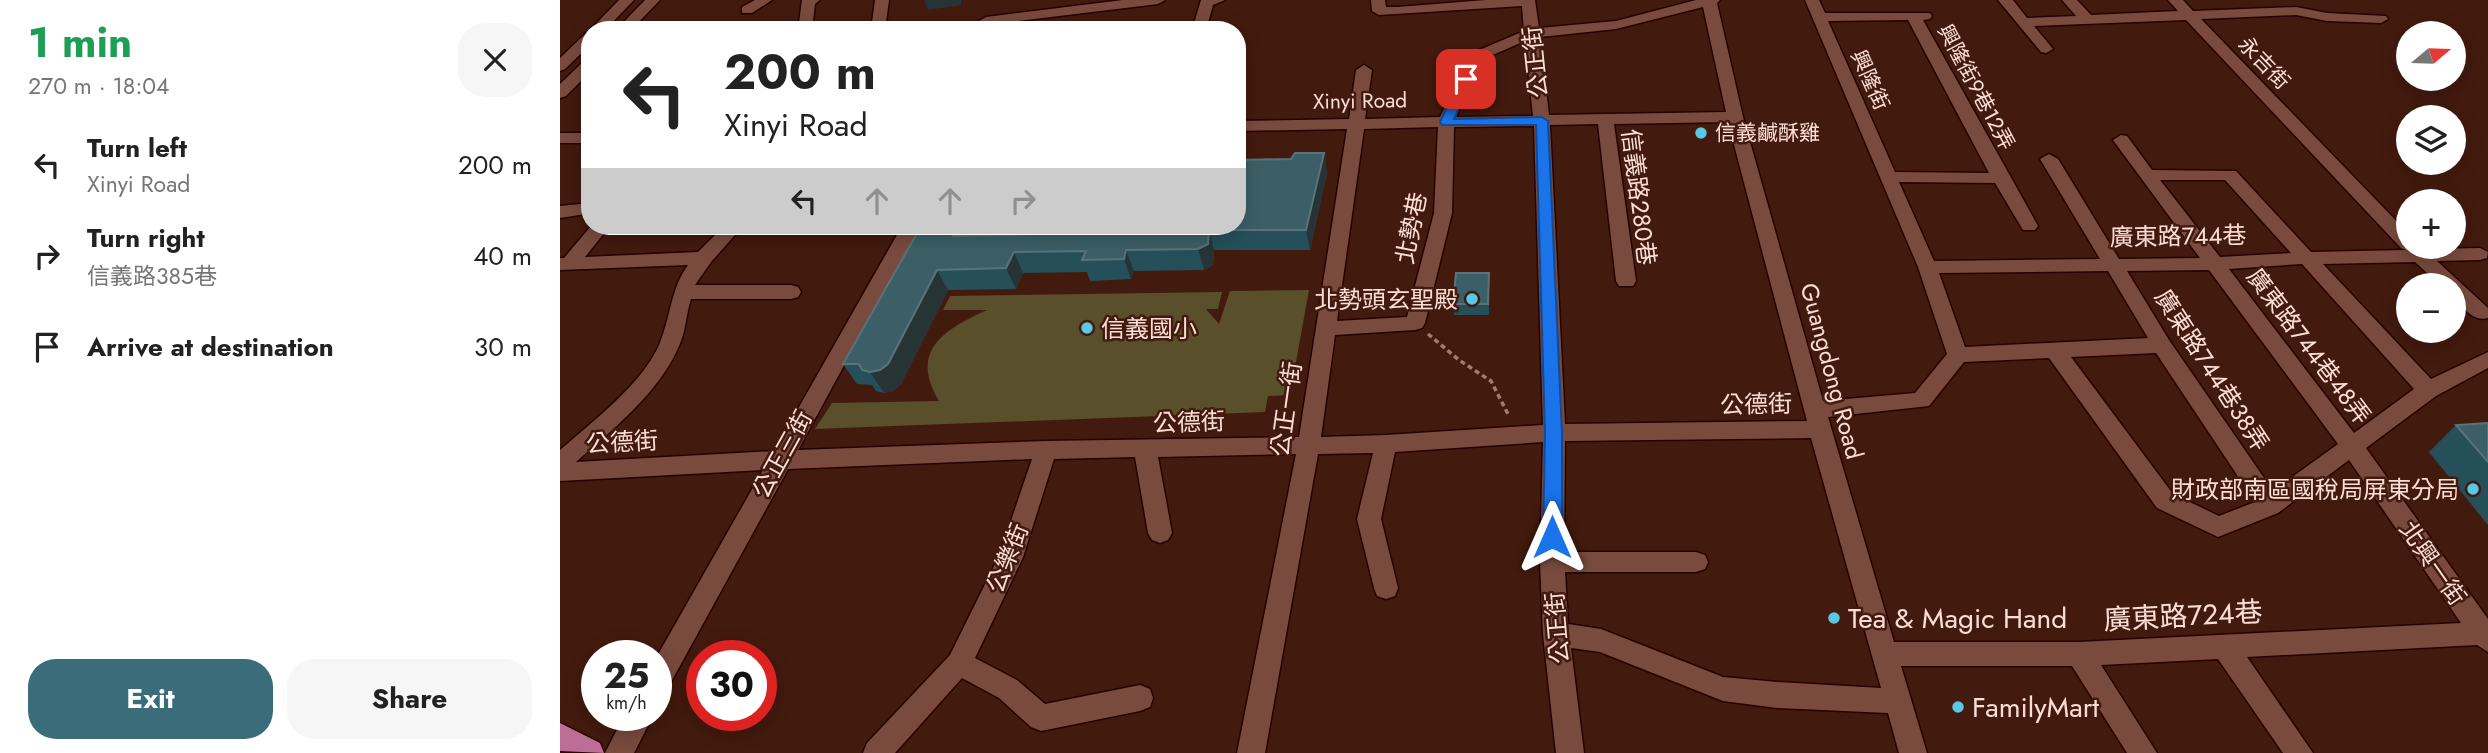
<!DOCTYPE html>
<html lang="en">
<head>
<meta charset="utf-8">
<style>
	body { margin:0; font-family:Jost,"Noto Sans TC",sans-serif; background:#f6f6f6; color:#222; height:100vh; display:flex; flex-direction:column; font-size:26px; white-space:nowrap }
	* { box-sizing:border-box; margin:0 }
	p { font-size:23px; color:#767676 }
	.icon { flex:none; width:38px; height:38px; fill:none; stroke:currentColor; stroke-width:2; stroke-linecap:round; stroke-linejoin:round }
	.map { position:relative; flex:1; overflow:hidden }
	.sheet { display:flex; flex-direction:column; background:#fff; width:560px }
	.sheet>* { flex:none }
	.hud { position:absolute; left:21px; top:21px; width:665px; height:214px; border-radius:28px; box-shadow:0 4px 18px #0003; background:#fff; color:#222; overflow:hidden }
	.needle { width:46px; rotate:71deg }
	.tools { position:absolute; left:1836px; top:21px; display:grid; gap:14px }
	.tools a { display:grid; place-items:center; width:70px; height:70px; border-radius:50%; background:#fff; box-shadow:0 4px 18px #0003; font-size:35px }
	.speed { position:absolute; left:21px; top:640px; display:flex; gap:14px; font-size:35px; font-weight:700; text-align:center }
	.speed>* { display:grid; place-content:center; width:91px; height:91px; border-radius:50%; background:#fff; box-shadow:0 4px 18px #0003; line-height:1 }
	.speed small { font-size:18px; font-weight:400 }
	.speed .limit { border:10px solid #d22; background:#fff; color:#111 }
	.pin { position:absolute; display:grid; place-items:center; width:60px; height:60px; color:#fff; margin:-30px; border-radius:14px; box-shadow:0 4px 10px #0006 }
	.me { position:absolute; width:77px; margin:-38px; rotate:0deg; stroke-linejoin:round; filter:drop-shadow(0 0 5px #0008) }
	.turn { display:flex; align-items:center; gap:24px; height:147px; padding:0 28px; font-size:32px }
	.turn .icon { width:91px; height:91px; stroke-width:2.5 }
	.turn b { display:block; font-size:49px; line-height:60px }
	.lanes { display:flex; align-items:center; height:66px; padding:0 28px; background:#0003; justify-content:center; gap:35px; direction:ltr }
	.lanes .off { opacity:.35 }
	.round { display:grid; place-items:center; flex:none; width:74px; height:74px; border-radius:28px; background:#f6f6f6 }
	.overview { display:flex; align-items:center; justify-content:space-between; height:119px; padding:0 28px }
	h1 { font-size:42px; font-weight:700; line-height:52px; color:#1e9e55 }
	.button { display:flex; gap:14px; margin-top:auto; padding:14px 28px }
	.button a { flex:1; height:80px; border-radius:28px; background:#3a6d79; color:#fff; font-size:28px; font-weight:700; line-height:80px; text-align:center }
	.button a+a { background:#f6f6f6; color:#222 }
	ul { padding:0; list-style:none }
	li { display:flex; align-items:center; gap:21px; height:91px; padding:0 28px }
	li div { flex:1 }
	li b { display:block; font-size:26px }
	li em { font-style:normal }
	main { display:flex; flex:1; min-height:0 }
	.map>svg:first-child { display:block }
</style>
</head>
<body>
<main>
<section class="sheet">
<div class="overview"><div><h1>1 min</h1><p>270 m · 18:04</p></div><a class="round"><svg class="icon" aria-label="close" viewBox="0 0 24 24"><path d="M6 6l12 12M18 6L6 18"/></svg></a></div>
<ul>
<li><svg class="icon" aria-label="left" viewBox="0 0 24 24"><path d="M17 20v-9H6M10 6l-5 5 5 5"/></svg><div><b>Turn left</b><p>Xinyi Road</p></div><em>200 m</em></li>
<li><svg class="icon" aria-label="right" viewBox="0 0 24 24"><path d="M7 20v-9h11M14 6l5 5-5 5"/></svg><div><b>Turn right</b><p>信義路385巷</p></div><em>40 m</em></li>
<li><svg class="icon" aria-label="arrive" viewBox="0 0 24 24"><path d="M6 21V4h12l-3 4 3 4H6"/></svg><div><b>Arrive at destination</b></div><em>30 m</em></li>
</ul>
<div class="button"><a>Exit</a><a>Share</a></div>
</section>
<div class="map">
<svg width="1928" height="753" viewBox="0 0 1928 753">
	<rect width="100%" height="100%" fill="#431a0e"/>
	<!-- green -->
	<path fill="#59502b" d="M749,290L730,395L708,396L705,412L255,429L272,403L379,401C349,351 383,330 427,310H383L390,296L662,292L658,309H646L659,324L670,291Z"/>
	<g fill="none" stroke-linecap="round" stroke-linejoin="round">
		<!-- minor casing -->
		<g stroke="#270200" stroke-width="3">
			<g id="minor">
				<path d="M59,0H74L45,30H30Z"/>
				<path d="M85,0H100L71,30H56Z"/>
				<path d="M195,0H212L192,13H182V7Z"/>
				<path d="M260,0L255,4L252,30H238L242,0Z"/>
				<path d="M315,0H329L325,30H311Z"/>
				<path d="M563,0H605L598,4L426,25L419,21L426,17Z"/>
				<path d="M641,0H665L653,5L646,30H632Z"/>
				<path d="M811,0H825L826,7H838L926,0H975L979,28L1056,21L1136,0H1160L1157,3L1183,117L1263,401L1355,393L1387,354L1358,267L1245,0H1259L1265,13H1370L1372,16L1370,19L1363,20L1478,226L1475,230H1463L1435,183L1339,182L1374,261L1540,259L1480,159L1489,154L1498,159L1559,259L1640,258L1553,140L1561,135L1567,136L1592,170L1676,171L1751,252L1846,250L1841,248L1626,20L1474,26L1493,49L1486,53L1481,52L1438,0H1453L1467,18L1516,16L1502,0H1517L1531,15L1618,11L1608,0H1623L1633,11L1736,7L1767,13L1826,16L1828,19L1821,23L1767,21L1736,15L1641,19L1848,233V247L1864,249L1920,248L1928,252L1927,258L1920,260L1877,261L1928,308V318C1913,322 1904,308 1894,298V285H1880L1855,262L1763,264L1871,379L1928,352V368L1876,396L1806,448L1928,619V652L1917,645L1687,657L1753,753H1723L1658,659L1541,665L1597,753H1567L1512,666H1341L1367,753H1339L1328,713L1217,708L1163,701L1040,652L1011,648L1024,753H996L983,634L980,562L983,442L835,452L821,519L838,588L835,596L826,599L817,596L814,588L797,519L813,453L758,454L705,753H677L736,454L598,457L612,533L608,540L600,543L592,540L588,533L575,457L494,459L463,557L415,658L457,680L485,704L580,685L590,689L593,698L590,707L580,711L481,731L471,727L439,698L402,678L335,753H303L307,743L390,655L439,556L472,459L228,469L105,693L96,696V658L203,470L0,481V450C32,422 82,384 99,345C111,317 110,290 128,265L0,270V258H4L31,226H50L25,257L138,252L164,226H183L151,262L135,285H231L238,287L241,292L238,297L231,299H131C126,314 126,331 119,346C99,393 53,429 16,462L214,451L342,226H360L238,450L486,441L739,437L787,129L677,131V121L789,119L796,70L804,65L812,70L805,119L880,117L910,54L964,31L962,6L819,15L812,11ZM1143,7L1166,112L989,115L980,37L1056,29ZM1348,20L1429,173L1335,172L1268,21ZM965,41L973,116L896,117L921,60ZM1168,122L1247,421L1005,424L990,125L1038,124L1056,281L1059,286H1073L1076,281L1054,124ZM974,126L983,425L826,435L761,437L775,335L855,330L862,328L865,323L892,213L894,127ZM878,127L874,213L847,317L777,321L804,129ZM1600,180H1665L1731,253L1660,257ZM1742,264L1854,389L1794,433L1669,269ZM1649,270L1778,444L1713,491L1609,340L1567,271ZM1548,271L1588,338L1405,347L1379,273ZM1596,353L1695,502L1659,516L1613,494L1511,357ZM1489,358L1597,508L1658,537L1718,513L1789,460L1901,623L1519,642H1334L1268,417L1369,406L1404,362ZM1251,438L1321,688L1217,682L1163,677L1041,629L1008,624L1005,572H1136L1145,569L1148,562L1145,555L1136,552H1004L1005,441Z"/>
				<path d="M30,33V45L5,69L0,71V58L25,34Z"/>
				<path d="M30,58V72L6,96L0,98V84L25,60Z"/>
				<rect x="0" y="133" width="30" height="10"/>
				<path d="M20,204L26,206L29,210L26,214L0,218V206Z"/>
				<path d="M64,716H93L74,753H45Z"/>
			</g>
		</g>
		<!-- major casing -->
		<g stroke="#270200" stroke-width="3">
			<path id="major" d="M0,723L40,743L44,753L0,751Z"/>
		</g>
		<!-- path -->
		<path stroke="#9f7c72" stroke-width="3.5" stroke-dasharray="5 3.5" stroke-linecap="butt" d="M868,334L899,360L931,381L949,416"/>
		<!-- minor -->
		<use href="#minor" fill="#794b3e" fill-rule="evenodd"/>
		<!-- major -->
		<use href="#major" fill="#bc6e96" fill-rule="evenodd"/>
	</g>
	<!-- wall -->
	<g fill="#25505a">
		<path d="M764,153L767,173L750,250H654L653,265L644,270L574,271L571,279L530,281L527,272L463,273L456,289L388,290L341,384L333,391L324,393L316,391L312,385L297,384L283,364L420,226L414,236L677,226L731,159Z"/>
		<path d="M929,273V315H894L893,304Z"/>
		<path d="M1928,423V525L1869,452L1896,425Z"/>
	</g>
	<!-- shaded-wall -->
	<g fill="#273436">
		<path d="M364,0H401V5L368,10Z"/>
		<path d="M764,153L767,173L750,250L746,230Z"/>
		<path d="M399,226H420L403,257L393,236Z"/>
		<path d="M649,230L654,250L653,265L644,270L638,249Z"/>
		<path d="M566,250L574,271L571,279L564,259Z"/>
		<path d="M454,252L463,273L456,289L446,268Z"/>
		<path d="M377,270L388,290L341,384L333,391L324,393L310,372Z"/>
	</g>
	<!-- building -->
	<g fill="#3c5f67" stroke="#5a7379" stroke-width="2">
		<path d="M735,153H764L746,230H649L648,244L638,249L566,250L564,259L522,260L526,251L454,252L446,268L377,270L328,364L320,370L310,372L302,370L299,364H283L361,226H399L393,236L484,234L488,226H677V160L731,159Z"/>
		<path d="M896,273H929L928,304H893Z"/>
		<path d="M1928,423V462L1896,425Z"/>
	</g>
	<!-- route -->
	<path fill="#1a73e8" stroke="#114b97" stroke-width="2" d="M906,75L912,79L894,119L982,117L988,121L1002,433V537L999,542L992,544L986,542L983,537L985,433L976,125H882L880,122L900,79Z"/>
	<!-- markers -->
	<g fill="#58c9e4" stroke="#431a0e" stroke-width="2.5">
		<circle cx="1141" cy="133" r="7"/>
		<circle cx="912" cy="299" r="7"/>
		<circle cx="527" cy="328" r="7"/>
		<circle cx="1913" cy="489" r="7"/>
		<circle cx="1274" cy="618" r="7"/>
		<circle cx="1398" cy="707" r="7"/>
	</g>
	<g text-anchor="middle" dominant-baseline="central" stroke-width="5" stroke-linejoin="round" paint-order="stroke">
		<!-- far-street labels -->
		<g font-size="21" fill="#faddd5" stroke="#431a0e">
			<text transform="translate(1704 63) rotate(46)">永吉街</text>
			<text transform="translate(1310 80) rotate(66)">興隆街</text>
			<text transform="translate(1416 87) rotate(62)">興隆街9巷12弄</text>
			<text transform="translate(800 101) rotate(-1)">Xinyi Road</text>
		</g>
		<!-- far-poi labels -->
		<g font-size="21" fill="#faddd5" stroke="#431a0e" text-anchor="start">
			<text x="1155" y="133">信義鹹酥雞</text>
		</g>
		<!-- street labels -->
		<g font-size="24" fill="#faddd5" stroke="#431a0e">
			<text transform="translate(975 62) rotate(-96)">公正街</text>
			<text transform="translate(1079 197) rotate(83)">信義路280巷</text>
			<text transform="translate(851 228) rotate(-79)">北勢巷</text>
			<text transform="translate(1618 236) rotate(-1)">廣東路744巷</text>
			<text transform="translate(1749 346) rotate(53)">廣東路744巷48弄</text>
			<text transform="translate(1652 370) rotate(57)">廣東路744巷38弄</text>
			<text transform="translate(1272 371) rotate(75)">Guangdong Road</text>
			<text transform="translate(1196 404) rotate(-1)">公德街</text>
			<text transform="translate(726 409) rotate(-82)">公正一街</text>
			<text transform="translate(629 422) rotate(-2)">公德街</text>
			<text transform="translate(62 442) rotate(-3)">公德街</text>
			<text transform="translate(222 454) rotate(-61)">公正三街</text>
			<text transform="translate(447 558) rotate(-68)">公樂街</text>
			<text transform="translate(1873 563) rotate(55)">北興一街</text>
			<text transform="translate(997 628) rotate(-95)">公正街</text>
		</g>
		<!-- poi labels -->
		<g font-size="24" fill="#faddd5" stroke="#431a0e" text-anchor="end">
			<text x="898" y="299">北勢頭玄聖殿</text>
			<text x="541" y="328" text-anchor="start">信義國小</text>
			<text x="1899" y="489">財政部南區國稅局屏東分局</text>
		</g>
		<!-- near-street labels -->
		<g font-size="28" fill="#faddd5" stroke="#431a0e">
			<text transform="translate(1623 616) rotate(-3)">廣東路724巷</text>
		</g>
		<!-- near-poi labels -->
		<g font-size="28" fill="#faddd5" stroke="#431a0e" text-anchor="start">
			<text x="1288" y="618">Tea &amp; Magic Hand</text>
			<text x="1412" y="707">FamilyMart</text>
		</g>
	</g>
</svg>
<div class="tools">
<a><svg class="needle" viewBox="-14 -14 28 28"><path d="M0-13l5 13h-10z" fill="#e53935"/><path d="M0 13l5-13h-10z" fill="#767676"/></svg></a>
<a><svg class="icon" aria-label="layers" viewBox="0 0 24 24"><path d="M12 4l9 5-9 5-9-5zM3 14l9 5 9-5"/></svg></a>
<a>+</a>
<a>−</a>
</div>
<div class="speed"><div>25<small>km/h</small></div><div class="limit">30</div></div>
<div class="pin" style="left:906px;top:79px;background:#d93025"><svg class="icon" aria-label="arrive" viewBox="0 0 24 24"><path d="M6 21V4h12l-3 4 3 4H6"/></svg></div>
<svg class="me" style="left:992px;top:537px" viewBox="-20 -20 40 40"><path d="M0-17L14 15 0 8-14 15z" fill="#1a73e8" stroke="#fff" stroke-width="4"/></svg>
<div class="hud">
<div class="turn"><svg class="icon" aria-label="left" viewBox="0 0 24 24"><path d="M17 20v-9H6M10 6l-5 5 5 5"/></svg><div><b>200 m</b>Xinyi Road</div></div>
<div class="lanes"><svg class="icon" aria-label="left" viewBox="0 0 24 24"><path d="M17 20v-9H6M10 6l-5 5 5 5"/></svg><svg class="icon off" aria-label="ahead" viewBox="0 0 24 24"><path d="M12 20V5M6 11l6-6 6 6"/></svg><svg class="icon off" aria-label="ahead" viewBox="0 0 24 24"><path d="M12 20V5M6 11l6-6 6 6"/></svg><svg class="icon off" aria-label="right" viewBox="0 0 24 24"><path d="M7 20v-9h11M14 6l5 5-5 5"/></svg></div>
</div>
</div>
</main>
</body>
</html>
